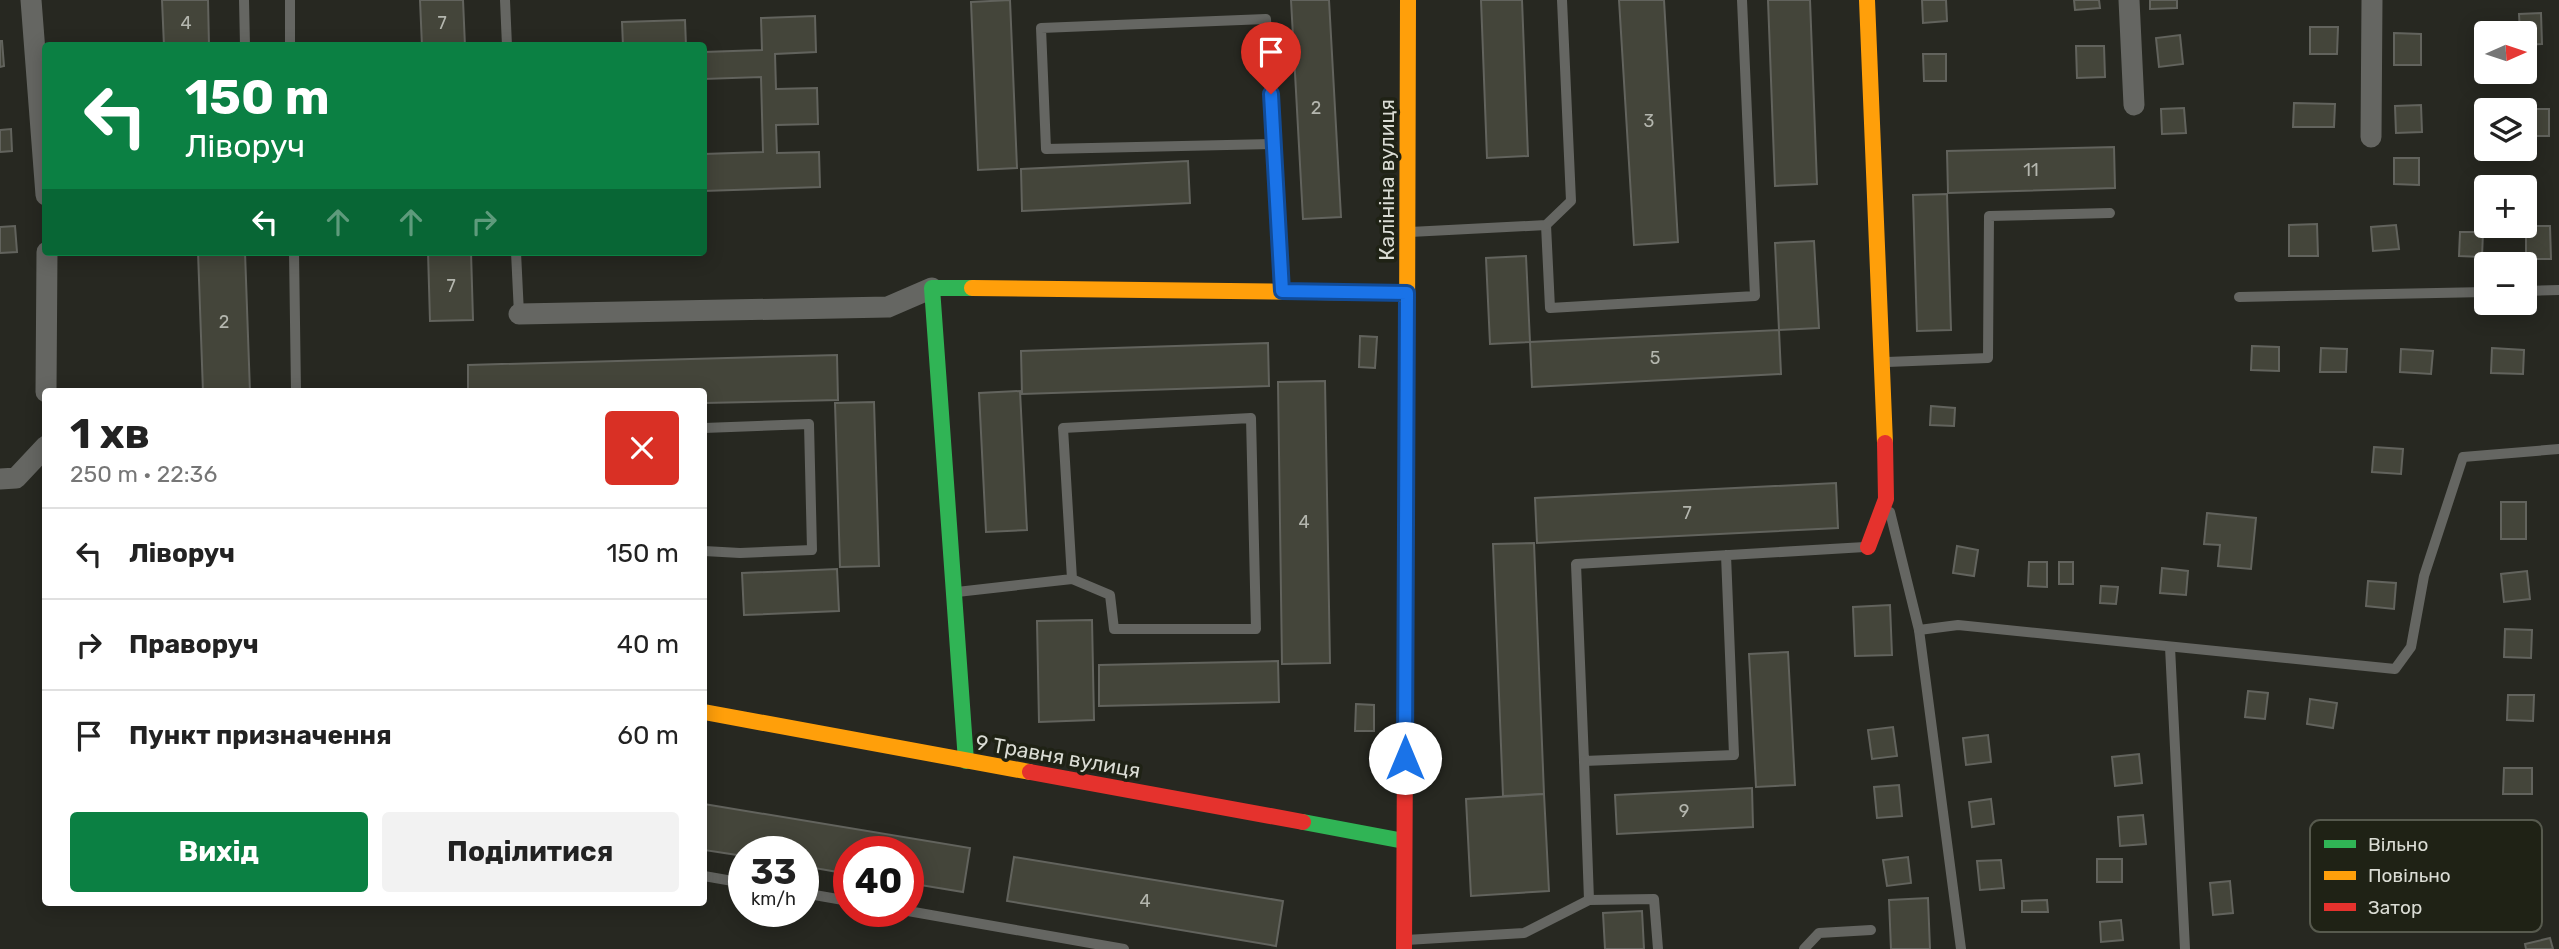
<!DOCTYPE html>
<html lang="uk">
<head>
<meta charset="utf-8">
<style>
	body { margin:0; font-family:Rubik,sans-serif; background:#f2f2f2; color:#222; height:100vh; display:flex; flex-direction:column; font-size:26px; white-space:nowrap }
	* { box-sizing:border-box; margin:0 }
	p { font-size:23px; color:#767676 }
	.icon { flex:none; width:38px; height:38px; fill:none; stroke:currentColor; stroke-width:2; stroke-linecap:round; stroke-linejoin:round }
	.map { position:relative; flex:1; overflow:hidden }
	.details { position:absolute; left:42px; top:388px; width:665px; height:518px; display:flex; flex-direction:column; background:#fff; border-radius:7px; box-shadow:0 4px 18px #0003 }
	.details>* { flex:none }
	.hud { position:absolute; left:42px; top:42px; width:665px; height:214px; border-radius:7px; box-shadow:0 4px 18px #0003; background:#0b8043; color:#fff; overflow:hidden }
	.needle { width:46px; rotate:87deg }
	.tools { position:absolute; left:2474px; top:21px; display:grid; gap:14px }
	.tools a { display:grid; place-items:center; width:63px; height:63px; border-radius:7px; background:#fff; box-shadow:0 4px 18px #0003; font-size:35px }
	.speed { position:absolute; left:728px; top:836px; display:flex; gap:14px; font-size:35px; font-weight:700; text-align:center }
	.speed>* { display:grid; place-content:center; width:91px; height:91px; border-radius:50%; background:#fff; box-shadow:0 4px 18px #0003; line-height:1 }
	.speed small { font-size:18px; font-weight:400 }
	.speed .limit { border:10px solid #d22; background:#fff; color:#111 }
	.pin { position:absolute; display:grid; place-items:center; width:60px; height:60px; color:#fff; margin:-72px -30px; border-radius:50% 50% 50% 0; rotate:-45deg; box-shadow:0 0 7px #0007 }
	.pin .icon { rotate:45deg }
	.me { position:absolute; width:77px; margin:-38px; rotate:0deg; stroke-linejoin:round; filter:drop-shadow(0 0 5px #0008) }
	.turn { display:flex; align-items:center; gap:24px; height:147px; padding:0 28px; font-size:32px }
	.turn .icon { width:91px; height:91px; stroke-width:2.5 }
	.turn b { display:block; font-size:49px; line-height:60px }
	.lanes { display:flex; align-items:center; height:66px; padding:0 28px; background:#0003; justify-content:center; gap:35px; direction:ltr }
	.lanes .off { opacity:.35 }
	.round { display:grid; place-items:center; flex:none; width:74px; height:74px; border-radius:7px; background:#f2f2f2 }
	.overview { display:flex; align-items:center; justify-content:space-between; height:119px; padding:0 28px }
	h1 { font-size:42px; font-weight:700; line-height:52px }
	.action { display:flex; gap:14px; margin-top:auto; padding:14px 28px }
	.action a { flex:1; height:80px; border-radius:7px; background:#0b8043; color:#fff; font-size:28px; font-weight:700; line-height:80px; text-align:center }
	.action a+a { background:#f2f2f2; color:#222 }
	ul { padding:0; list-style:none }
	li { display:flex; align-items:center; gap:21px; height:91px; padding:0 28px; border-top:2px solid #e0e0e0 }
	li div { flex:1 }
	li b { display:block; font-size:26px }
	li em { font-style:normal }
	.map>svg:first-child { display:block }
</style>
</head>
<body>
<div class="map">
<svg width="2559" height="949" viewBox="0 0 2559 949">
	<rect width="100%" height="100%" fill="#272821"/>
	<!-- building -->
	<g fill="#44453a" stroke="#62635d" stroke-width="2">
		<path d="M162,0H208L209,46H164Z"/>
		<path d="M420,0H463L465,46H422Z"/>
		<path d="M1010,0L1017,168L978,170L971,2Z"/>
		<path d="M1291,0H1329L1341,217L1303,219Z"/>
		<path d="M1481,0H1522L1528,156L1487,158Z"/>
		<path d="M1619,0H1664L1678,242L1634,245Z"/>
		<path d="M1768,0H1810L1817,184L1775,186Z"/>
		<path d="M1922,0H1946L1947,21L1923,23Z"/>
		<path d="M2074,0H2099L2100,8L2075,10Z"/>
		<path d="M2150,0H2177V8L2150,9Z"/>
		<path d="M2541,13L2542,44L2525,45V33H2520L2519,14Z"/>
		<path d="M815,16L816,52L775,54L776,89L817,88L818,124L776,125L777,153L819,152L820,187L704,191V154L763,152L761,77L704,79V52L762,50L761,18Z"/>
		<path d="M685,20L686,46H623L622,22Z"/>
		<path d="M2310,27H2338L2337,54H2310Z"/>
		<path d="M2394,33L2421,34V65H2394Z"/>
		<path d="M2180,35L2183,64L2159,67L2156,38Z"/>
		<path d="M0,41H2L4,66L0,67Z"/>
		<path d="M2076,46H2104L2105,77L2077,78Z"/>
		<path d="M1923,54H1946V81H1924Z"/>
		<path d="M2294,103L2335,104L2334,127H2293Z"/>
		<path d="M2421,105L2422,132L2396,133L2395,106Z"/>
		<path d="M2184,108L2186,133L2162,134L2161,109Z"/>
		<path d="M2511,109H2549V136H2525V110Z"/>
		<path d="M11,129L12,151L0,152V130Z"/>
		<path d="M2114,147L2115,188L1948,193L1947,151Z"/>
		<path d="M2394,158H2419V185L2394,184Z"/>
		<path d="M1188,161L1190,203L1022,211L1021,169Z"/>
		<path d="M1947,194L1951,330L1917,331L1913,195Z"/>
		<path d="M2317,224L2318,256H2289V225Z"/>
		<path d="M2396,225L2399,249L2373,251L2371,227Z"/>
		<path d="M15,226L17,252L0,253V227Z"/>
		<path d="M2526,226H2550L2551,259H2526Z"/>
		<path d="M2460,232H2483L2482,257L2459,256Z"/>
		<path d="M1814,241L1819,328L1779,330L1775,243Z"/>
		<path d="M198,252H245L250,392H203Z"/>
		<path d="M428,252H471L473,320L430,321Z"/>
		<path d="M1526,256L1530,342L1490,344L1486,258Z"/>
		<path d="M1779,330L1781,374L1532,387L1530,342Z"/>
		<path d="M1360,336L1377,337L1375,368L1359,367Z"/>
		<path d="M1268,343L1269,386L1022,394L1021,351Z"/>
		<path d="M2252,346L2279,347V371L2251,370Z"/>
		<path d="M2321,348L2347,349L2346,372H2320Z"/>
		<path d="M2492,348L2524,350L2523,374L2491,373Z"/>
		<path d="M2401,349L2433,351L2431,374L2400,372Z"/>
		<path d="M837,355L838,400L704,403V392H468V365Z"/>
		<path d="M1325,381L1330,663L1282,664L1278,382Z"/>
		<path d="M1020,391L1027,530L986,532L979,393Z"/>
		<path d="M874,402L879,566L840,567L835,403Z"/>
		<path d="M1931,406L1955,408L1954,426L1930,425Z"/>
		<path d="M2374,447L2403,449L2401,474L2372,472Z"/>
		<path d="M1836,483L1838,528L1537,543L1535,498Z"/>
		<rect x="2501" y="502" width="25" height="37"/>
		<path d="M2207,513L2256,518L2251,569L2218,566L2220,545L2204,544Z"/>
		<path d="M1534,543L1544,794L1503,796L1493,544Z"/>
		<path d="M1957,546L1978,550L1974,576L1953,573Z"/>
		<path d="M2029,562H2047V587L2028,586Z"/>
		<rect x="2059" y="562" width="14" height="22"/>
		<path d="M2162,568L2188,571L2186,595L2160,593Z"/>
		<path d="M837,569L839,611L744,615L742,573Z"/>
		<path d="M2527,571L2530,599L2504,602L2501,574Z"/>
		<path d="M2368,581L2396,583L2394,609L2366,606Z"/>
		<path d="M2101,586L2118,587L2116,604L2100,603Z"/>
		<path d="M1890,605L1892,655L1855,656L1853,607Z"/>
		<path d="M1092,620L1094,720L1039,722L1037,621Z"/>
		<path d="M2505,629L2532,630L2531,658L2504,657Z"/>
		<path d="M1788,652L1795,785L1756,787L1749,654Z"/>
		<path d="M1278,661L1279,702L1099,706V665Z"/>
		<path d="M2248,691L2268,693L2265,719L2245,717Z"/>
		<path d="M2508,695H2534L2533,721L2507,720Z"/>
		<path d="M2310,699L2337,703L2333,728L2307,724Z"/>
		<path d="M1356,704L1374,705V731H1355Z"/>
		<path d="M1893,727L1897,756L1872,759L1868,730Z"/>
		<path d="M1988,735L1991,762L1966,765L1963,738Z"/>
		<path d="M2139,754L2142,783L2115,786L2112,757Z"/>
		<path d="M2504,768H2532V794H2503Z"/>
		<path d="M1899,785L1902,816L1877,818L1874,787Z"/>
		<path d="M1752,788L1753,827L1617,834L1615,795Z"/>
		<path d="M1544,794L1549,891L1471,896L1466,799Z"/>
		<path d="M1991,799L1994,824L1972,827L1969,802Z"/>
		<path d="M704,804L970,848L963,892L908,883V852H849V874L803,866V852H744V856L704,850Z"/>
		<path d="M2143,815L2146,844L2120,846L2118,817Z"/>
		<path d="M1014,857L1283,901L1276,946L1007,901Z"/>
		<path d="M1908,857L1911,883L1887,886L1883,860Z"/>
		<rect x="2097" y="859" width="25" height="23"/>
		<path d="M2001,860L2004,888L1980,890L1977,861Z"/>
		<path d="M2230,881L2233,913L2213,915L2210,883Z"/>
		<path d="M1928,898L1930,949H1891L1889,900Z"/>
		<path d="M2047,900L2048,912H2022V901Z"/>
		<path d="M1642,911L1644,949H1605L1603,913Z"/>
		<path d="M2121,920L2123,940L2101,942L2100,922Z"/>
		<path d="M2550,938L2553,949H2526L2525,944Z"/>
	</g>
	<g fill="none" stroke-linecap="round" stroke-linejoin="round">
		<!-- lane -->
		<g stroke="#656662" stroke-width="10">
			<path d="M244,0L245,46"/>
			<path d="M290,0V46"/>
			<path d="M505,0L507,46"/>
			<path d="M1274,144L1046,149L1041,28L1266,19L1282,289"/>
			<path d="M1546,225L1550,308L1755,296L1742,0"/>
			<path d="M1410,232L1546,225L1571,201L1562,0"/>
			<path d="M294,252L296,392"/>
			<path d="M516,252L519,314"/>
			<path d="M2525,291L2559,290"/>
			<path d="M2239,297L2487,292"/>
			<path d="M1887,362L1988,358L1989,216L2110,213"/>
			<path d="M704,428L809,424L812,550L740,553L704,551"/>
			<path d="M1890,512L1919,630L1961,949"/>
			<path d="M1726,555L1734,755L1584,761L1576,564L1865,547"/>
			<path d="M957,592L1072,579L1063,428L1251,418L1256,629H1114L1110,595L1072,579"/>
			<path d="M1919,630L1958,625L2395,669L2411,647L2424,576L2463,457L2559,449"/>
			<path d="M2170,647L2185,949"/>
			<path d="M704,876L744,883"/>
			<path d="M803,893L849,901"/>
			<path d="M1589,900L1654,899L1658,949"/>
			<path d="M908,911L1124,949"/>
			<path d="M1406,940L1524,933L1589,900L1584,761"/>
			<path d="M1804,949L1819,933L1871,930"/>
		</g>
		<!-- street -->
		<g stroke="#656662" stroke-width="21">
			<path d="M31,0L46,195"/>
			<path d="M2129,0L2134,105"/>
			<path d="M2371,137L2372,0"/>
			<path d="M519,314L888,307L932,288"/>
			<path d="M46,392L47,252"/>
			<path d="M0,479L16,478L46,446"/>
		</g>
		<!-- fast -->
		<g stroke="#30b455" stroke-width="16">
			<path d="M966,761L932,288H972"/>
			<path d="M1303,822L1404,841"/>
		</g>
		<!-- slow -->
		<g stroke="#ff9f0a" stroke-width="16">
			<path d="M1867,0L1885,443"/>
			<path d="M972,288L1407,293"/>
			<path d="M1407,342L1408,0"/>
			<path d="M704,712L1030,772"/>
		</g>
		<!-- jam -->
		<g stroke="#e5322d" stroke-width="16">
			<path d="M1868,547L1886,499L1885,443"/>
			<path d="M1030,772L1303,822"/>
			<path d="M1404,949L1407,342"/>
		</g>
	</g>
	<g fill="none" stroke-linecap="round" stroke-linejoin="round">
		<!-- route casing -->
		<g stroke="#114b97" stroke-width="18">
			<path id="route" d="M1271,94L1282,291L1407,293L1405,758"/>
		</g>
		<!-- route -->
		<use href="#route" stroke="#1a73e8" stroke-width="12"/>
	</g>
	<g text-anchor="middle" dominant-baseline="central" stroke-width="7" stroke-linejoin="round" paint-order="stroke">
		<!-- number labels -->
		<g font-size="18" fill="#b4b6ae">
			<text x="186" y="23">4</text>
			<text x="442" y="23">7</text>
			<text x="1316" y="108">2</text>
			<text x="1649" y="121">3</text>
			<text x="2031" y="170">11</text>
			<text x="451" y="286">7</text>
			<text x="224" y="322">2</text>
			<text x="1655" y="358">5</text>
			<text x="1687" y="513">7</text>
			<text x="1304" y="522">4</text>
			<text x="1684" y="811">9</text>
			<text x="1145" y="901">4</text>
		</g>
		<!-- street labels -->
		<g font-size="21" fill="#dadcd4" stroke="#1f2215">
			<text transform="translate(1386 180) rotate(-90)">Калініна вулиця</text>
			<text transform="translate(1058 756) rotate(10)">9 Травня вулиця</text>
		</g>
	</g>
	<!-- legend -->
	<rect x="2310" y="820" width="232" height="112" rx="10" fill="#1f2215" stroke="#575a4e" stroke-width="2"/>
	<rect x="2324" y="840" width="32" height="8" fill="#30b455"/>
	<rect x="2324" y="871" width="32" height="9" fill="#ff9f0a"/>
	<rect x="2324" y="903" width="32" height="8" fill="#e5322d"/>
	<g font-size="19" fill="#dadcd4">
		<text x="2368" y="851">Вільно</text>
		<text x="2368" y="882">Повільно</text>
		<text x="2368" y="914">Затор</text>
	</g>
</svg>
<div class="tools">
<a><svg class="needle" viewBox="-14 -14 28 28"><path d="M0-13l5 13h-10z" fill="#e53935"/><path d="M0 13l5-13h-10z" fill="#767676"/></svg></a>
<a><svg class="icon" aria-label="layers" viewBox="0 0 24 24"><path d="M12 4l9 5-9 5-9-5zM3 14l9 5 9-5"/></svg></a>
<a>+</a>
<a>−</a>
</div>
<div class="speed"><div>33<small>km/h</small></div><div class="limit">40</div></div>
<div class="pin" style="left:1271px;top:94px;background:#d93025"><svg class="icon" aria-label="arrive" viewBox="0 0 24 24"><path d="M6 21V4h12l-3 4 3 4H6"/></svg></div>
<svg class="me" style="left:1405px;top:758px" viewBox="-20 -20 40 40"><circle r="19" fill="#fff"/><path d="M0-13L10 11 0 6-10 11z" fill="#1a73e8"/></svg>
<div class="hud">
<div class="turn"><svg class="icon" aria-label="left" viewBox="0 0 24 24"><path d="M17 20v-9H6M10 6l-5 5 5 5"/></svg><div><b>150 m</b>Ліворуч</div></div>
<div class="lanes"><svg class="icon" aria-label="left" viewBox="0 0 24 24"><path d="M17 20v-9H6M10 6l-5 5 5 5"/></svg><svg class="icon off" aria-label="ahead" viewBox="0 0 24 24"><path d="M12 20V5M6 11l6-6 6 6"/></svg><svg class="icon off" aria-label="ahead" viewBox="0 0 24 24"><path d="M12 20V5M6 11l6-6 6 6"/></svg><svg class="icon off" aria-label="right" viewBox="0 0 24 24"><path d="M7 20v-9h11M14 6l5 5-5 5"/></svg></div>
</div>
<section class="details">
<div class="overview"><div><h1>1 хв</h1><p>250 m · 22:36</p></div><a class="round" style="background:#d93025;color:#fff"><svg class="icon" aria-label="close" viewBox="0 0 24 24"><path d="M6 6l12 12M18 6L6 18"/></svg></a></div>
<ul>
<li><svg class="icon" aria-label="left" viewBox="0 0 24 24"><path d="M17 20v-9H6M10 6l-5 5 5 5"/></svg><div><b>Ліворуч</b></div><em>150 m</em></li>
<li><svg class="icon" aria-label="right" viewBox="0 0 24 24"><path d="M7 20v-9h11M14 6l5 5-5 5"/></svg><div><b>Праворуч</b></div><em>40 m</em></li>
<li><svg class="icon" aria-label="arrive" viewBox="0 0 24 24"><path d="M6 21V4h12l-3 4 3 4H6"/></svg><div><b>Пункт призначення</b></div><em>60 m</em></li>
</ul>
<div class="action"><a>Вихід</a><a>Поділитися</a></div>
</section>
</div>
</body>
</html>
